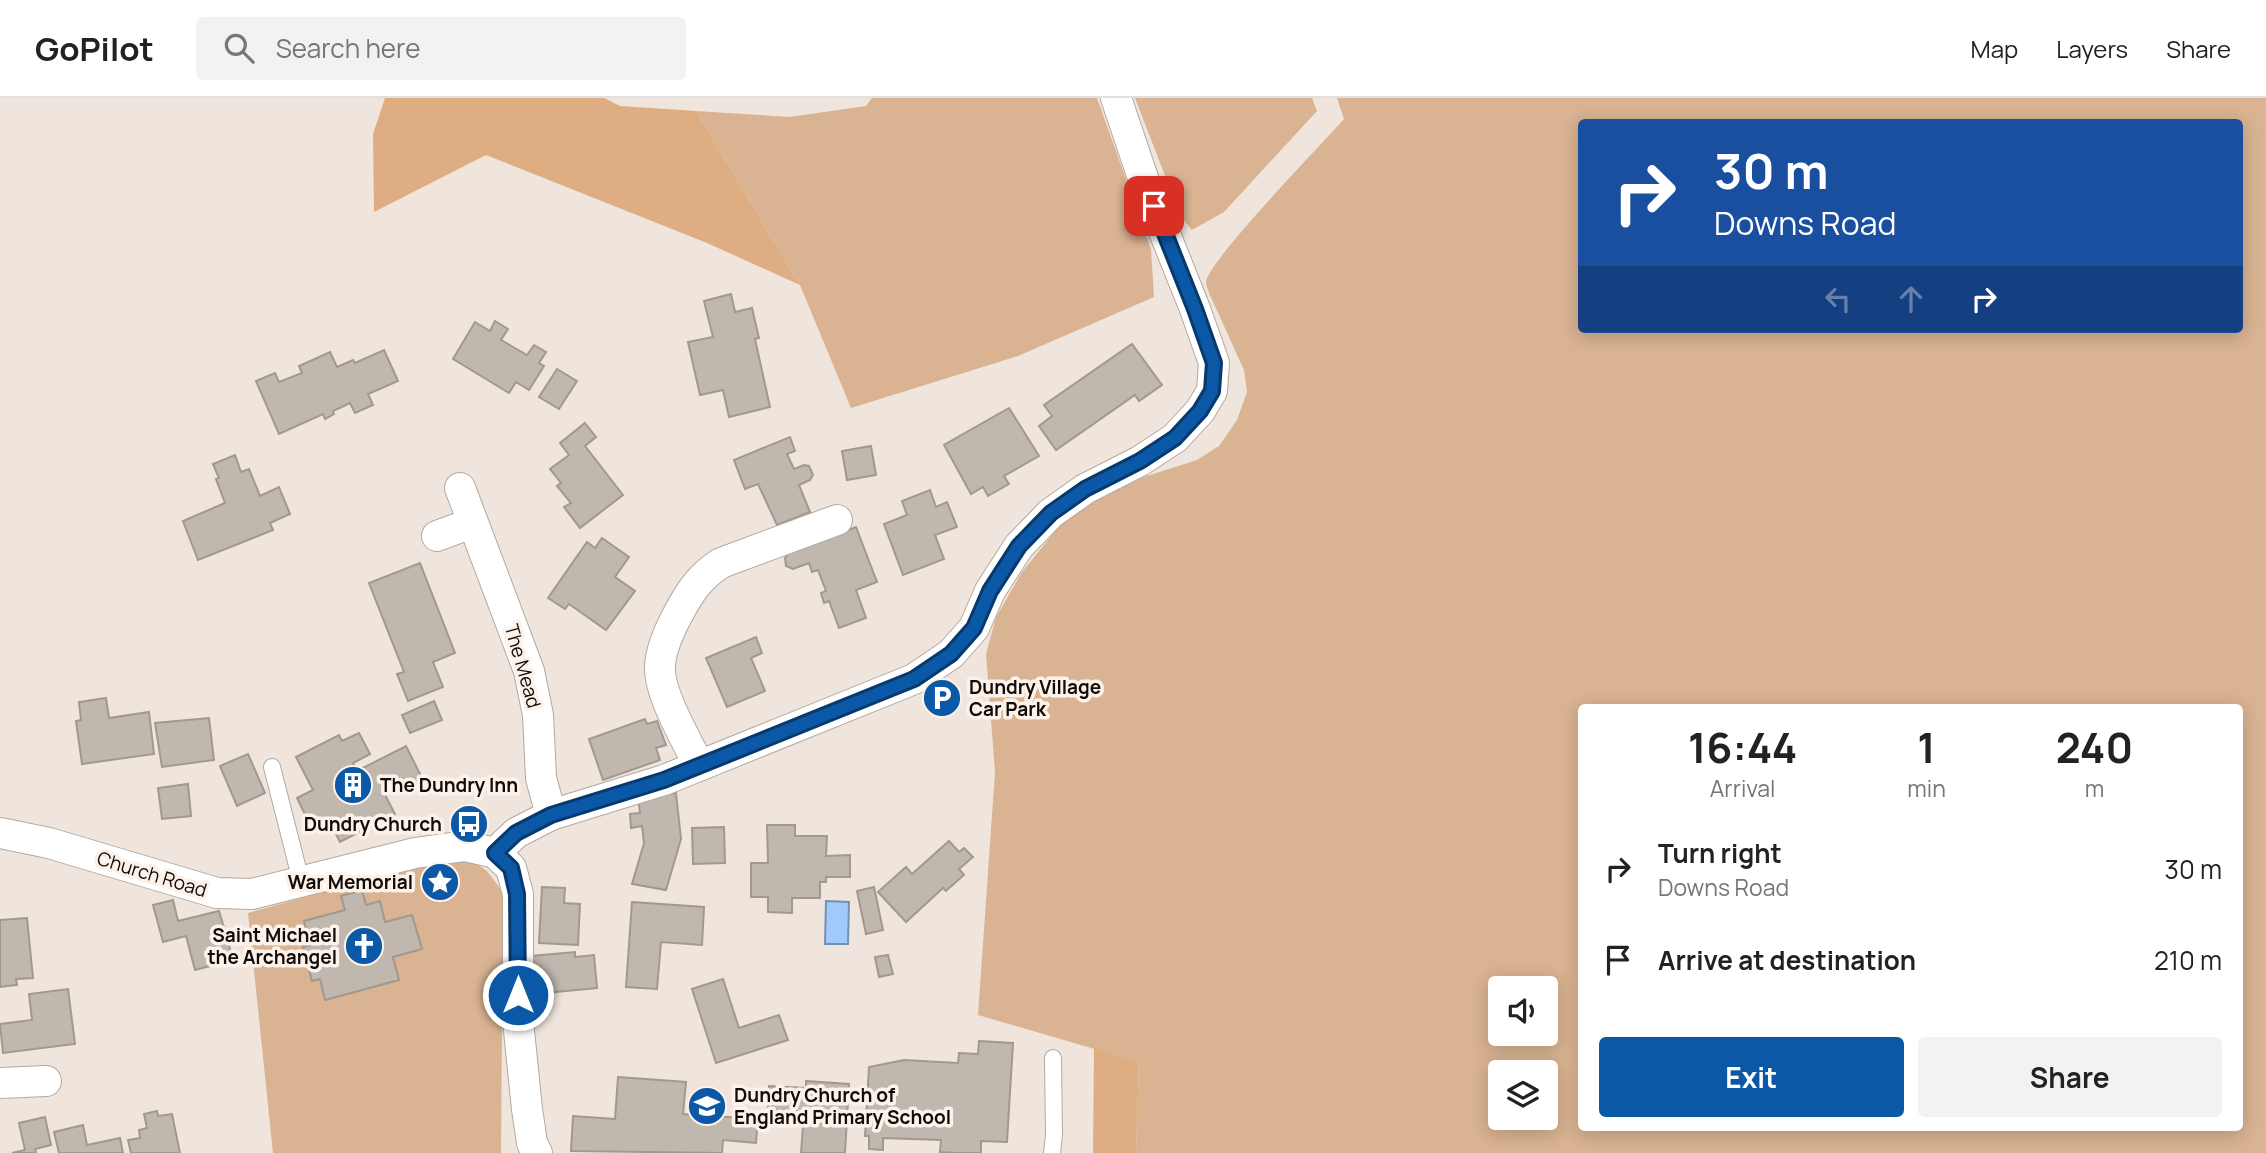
<!DOCTYPE html>
<html lang="en">
<head>
<meta charset="utf-8">
<style>
	body { margin:0; font-family:Manrope,sans-serif; background:#f2f2f2; color:#222; height:100vh; display:flex; flex-direction:column; font-size:26px; white-space:nowrap }
	* { box-sizing:border-box; margin:0 }
	p { font-size:23px; color:#767676 }
	.icon { flex:none; width:38px; height:38px; fill:none; stroke:currentColor; stroke-width:2; stroke-linecap:round; stroke-linejoin:round }
	.map { position:relative; flex:1; overflow:hidden }
	.panel { position:absolute; left:1578px; top:606px; width:665px; height:427px; display:flex; flex-direction:column; background:#fff; border-radius:7px; box-shadow:0 4px 18px #0003 }
	.panel>* { flex:none }
	.guide { position:absolute; left:1578px; top:21px; width:665px; height:214px; border-radius:7px; box-shadow:0 4px 18px #0003; background:#1a4fa0; color:#fff; overflow:hidden }
	.controls { position:absolute; left:1488px; top:878px; display:grid; gap:14px }
	.controls a { display:grid; place-items:center; width:70px; height:70px; border-radius:7px; background:#fff; box-shadow:0 4px 18px #0003; font-size:35px }
	.pin { position:absolute; display:grid; place-items:center; width:60px; height:60px; color:#fff; margin:-30px; border-radius:14px; box-shadow:0 4px 10px #0006 }
	.me { position:absolute; width:77px; margin:-38px; rotate:0deg; stroke-linejoin:round; filter:drop-shadow(0 0 5px #0008) }
	.turn { display:flex; align-items:center; gap:24px; height:147px; padding:0 21px; font-size:32px }
	.turn .icon { width:91px; height:91px; stroke-width:2.5 }
	.turn b { display:block; font-size:49px; line-height:60px }
	.lanes { display:flex; align-items:center; height:66px; padding:0 21px; background:#0003; justify-content:center; gap:35px; direction:ltr }
	.lanes .off { opacity:.35 }
	.eta { display:flex; justify-content:space-evenly; align-items:center; height:119px; text-align:center }
	.eta b { font-size:42px; font-weight:700; line-height:49px }
	.button { display:flex; gap:14px; margin-top:auto; padding:14px 21px }
	.button a { flex:1; height:80px; border-radius:7px; background:#0b58a7; color:#fff; font-size:28px; font-weight:700; line-height:80px; text-align:center }
	.button a+a { background:#f2f2f2; color:#222 }
	ul { padding:0; list-style:none }
	li { display:flex; align-items:center; gap:21px; height:91px; padding:0 21px }
	li div { flex:1 }
	li b { display:block; font-size:26px }
	li em { font-style:normal }
	header { display:flex; align-items:center; gap:42px; box-sizing:border-box; height:98px; padding:0 35px; background:#fff; border-bottom:2px solid #e0e0e0 }
	header strong { font-size:33px }
	nav { display:flex; gap:38px; margin-inline-start:auto; font-size:24px }
	.search { width:490px; height:63px; background:#f2f2f2; display:flex; align-items:center; gap:18px; box-sizing:border-box; padding:0 24px; border-radius:7px; color:#767676; font-size:26px }
	.map>svg:first-child { display:block }
</style>
</head>
<body>
<header>
<strong>GoPilot</strong>
<div class="search"><svg class="icon" aria-label="search" viewBox="0 0 24 24"><circle cx="10" cy="10" r="6"/><path d="M15 15l6 6"/></svg>Search here</div>
<nav><a>Map</a><a>Layers</a><a>Share</a></nav>
</header>
<div class="map">
<svg width="2266" height="1055" viewBox="0 0 2266 1055">
	<rect width="100%" height="100%" fill="#efe5dc"/>
	<!-- green -->
	<g fill="#d9b392" fill-rule="evenodd">
		<path d="M872,0H1097L1151,151L1154,199L1018,258L851,310L800,187L696,13L790,19L866,8Z"/>
		<path d="M1135,0H1312L1317,13L1224,114L1192,132L1181,119Z"/>
		<path d="M1337,0H2266V1055H1136L1139,964L978,917L995,674L986,556L996,519L1022,474L1061,426L1088,404L1144,379L1197,362L1219,348L1237,322L1247,294L1244,272L1209,195C1208,191 1206,188 1206,184C1208,163 1323,45 1344,21ZM1582,24H2240V231H1582ZM1582,609H2240V1029H1582ZM1500,891H1545V936H1500ZM1500,975H1545V1020H1500Z"/>
		<path d="M466,759L487,773L503,794L501,1055H273L248,815L428,765Z"/>
	</g>
	<!-- forest -->
	<g fill="#dfad82">
		<path d="M385,0H604L620,8L696,13L800,187L707,145L486,57L374,114L373,36Z"/>
		<path d="M1094,950L1139,964L1136,1055H1093Z"/>
	</g>
	<!-- water -->
	<path fill="#a2c9fb" stroke="#7690b2" stroke-width="2" d="M826,803L849,804L848,846H825Z"/>
	<!-- building -->
	<g fill="#c0b7ae" stroke="#a19890" stroke-width="2">
		<path d="M731,196L735,214L752,210L759,240L755,241L770,309L729,319L723,292L700,297L688,244L713,239L704,203Z"/>
		<path d="M495,223L508,231L501,242L527,257L534,247L546,254L539,265L544,268L529,292L516,284L509,295L453,261L475,224L490,233Z"/>
		<path d="M1132,246L1162,287L1139,303L1135,297L1056,352L1039,328L1052,318L1044,307Z"/>
		<path d="M384,252L398,283L368,296L373,307L355,315L350,305L333,313L334,316L325,321L323,316L279,336L256,283L275,275L279,284L302,275L299,268L330,254L337,269L353,262L355,265Z"/>
		<path d="M557,271L577,283L559,311L539,299Z"/>
		<path d="M1009,310L1039,358L1004,378L1009,386L988,398L983,389L971,396L944,347Z"/>
		<path d="M585,325L596,339L585,348L623,397L580,430L564,409L571,405L557,388L561,385L550,371L569,357L560,345Z"/>
		<path d="M790,339L795,353L787,356L794,371L804,367L809,368L813,377L810,382L799,387L810,414L777,427L758,386L745,391L734,362Z"/>
		<path d="M871,348L876,377L847,382L842,353Z"/>
		<path d="M235,357L241,374L249,371L260,398L279,389L290,416L270,425L273,432L198,462L183,423L225,405L216,381L219,380L213,366Z"/>
		<path d="M930,392L936,409L947,404L957,429L935,437L944,461L903,477L884,426L907,417L902,403Z"/>
		<path d="M856,429L877,484L856,492L866,520L839,530L829,503L824,505L821,495L826,493L818,472L812,474L809,465L793,471L786,468L785,460L789,455Z"/>
		<path d="M602,440L629,459L615,479L635,493L606,532L569,506L565,511L548,500L587,444L595,450Z"/>
		<path d="M420,465L455,555L433,564L443,589L408,603L397,576L404,574L369,485Z"/>
		<path d="M756,539L762,555L751,560L765,593L727,609L706,560Z"/>
		<path d="M106,600L109,620L149,614L154,656L82,666L76,623L81,622L79,604Z"/>
		<path d="M434,603L442,622L410,635L402,617Z"/>
		<path d="M209,620L214,662L162,669L155,625Z"/>
		<path d="M645,621L647,626L657,623L666,647L656,650L660,662L603,682L589,641Z"/>
		<path d="M359,635L370,656L353,665L357,673L406,648L422,680L405,689L402,684L383,693L395,716L340,744L328,720L311,729L297,700L313,692L296,659L339,637L342,643Z"/>
		<path d="M248,656L265,695L237,708L220,668Z"/>
		<path d="M188,686L191,718L162,721L158,690Z"/>
		<path d="M676,695L681,741L666,792L632,786L644,745L642,728L631,730L630,716L640,715L638,699Z"/>
		<path d="M767,727H795V738H827L826,758L850,757V779H826V784H820V800H792V815L768,814V799H751V765H768Z"/>
		<path d="M724,729L725,765L693,766L692,730Z"/>
		<path d="M949,743L959,754L964,750L973,759L959,771L964,777L946,793L943,790L906,824L878,794L906,769L912,776Z"/>
		<path d="M542,789L565,790L564,805L580,806L578,847L539,845Z"/>
		<path d="M874,789L883,832L866,836L857,793Z"/>
		<path d="M362,792L366,807L380,803L385,824L412,817L422,851L393,859L399,882L325,902L320,881L312,883L303,849L310,847L304,823L345,812L341,798Z"/>
		<path d="M173,802L178,823L219,813L225,833L230,831L232,839L227,840L233,862L195,872L186,838L163,844L153,807Z"/>
		<path d="M632,804L704,809L702,847L661,844L657,891L626,889Z"/>
		<path d="M27,820L33,880L16,881L17,887L0,889V822Z"/>
		<path d="M575,854V859L594,857L597,890L535,896L531,858Z"/>
		<path d="M888,857L893,876L879,879L875,859Z"/>
		<path d="M723,881L739,930L779,917L788,942L716,965L692,891Z"/>
		<path d="M68,891L75,946L3,955L0,926L32,922L29,896Z"/>
		<path d="M979,943L1013,945L1007,1044L981,1043V1055H957L940,1054L941,1042L883,1040V1052L869,1051V1038H865L869,969L904,962L958,965L959,955L978,956Z"/>
		<path d="M618,979L686,984L683,1016L758,1021L756,1045L723,1042L722,1055L571,1053L573,1018L615,1021Z"/>
		<path d="M806,983L849,986L845,1055H801L804,1014L768,1012L769,988L806,990Z"/>
		<path d="M157,1013L158,1018L172,1016L180,1055H131L128,1042L140,1040L139,1032L147,1030L144,1016Z"/>
		<path d="M45,1019L51,1047L35,1051L36,1055H12L25,1052L19,1025Z"/>
		<path d="M83,1027L87,1047L120,1040L123,1055H59L54,1034Z"/>
	</g>
	<g fill="none" stroke-linecap="round" stroke-linejoin="round">
		<!-- lane casing -->
		<g stroke="#b2a9a1" stroke-width="18">
			<g id="lane">
				<path d="M272,669L301,783"/>
				<path d="M1052,1055L1054,1037L1053,960"/>
			</g>
		</g>
		<!-- street casing -->
		<g stroke="#b2a9a1" stroke-width="32">
			<g id="street">
				<path d="M460,390L529,573L538,617L541,680L551,717"/>
				<path d="M437,438L472,425"/>
				<path d="M699,668C687,642 658,595 660,568C661,550 669,533 677,518C689,495 699,479 721,465L837,422"/>
				<path d="M0,735L49,745L217,795L252,796L415,755L465,748L495,755L511,770L518,796V923L527,1011L532,1045L537,1055"/>
				<path d="M495,755L516,735L551,717L664,682L914,581L951,556L974,530L990,493L1019,448L1051,415L1085,391L1140,363L1175,340L1200,313L1212,293L1214,265L1195,211L1145,86L1116,0"/>
				<path d="M0,985L46,983"/>
			</g>
		</g>
		<!-- lane -->
		<use href="#lane" stroke="#fff" stroke-width="16"/>
		<!-- street -->
		<use href="#street" stroke="#fff" stroke-width="30"/>
	</g>
	<g fill="none" stroke-linecap="round" stroke-linejoin="round">
		<!-- route casing -->
		<g stroke="#07396d" stroke-width="18">
			<path id="route" d="M518,897L517,796L511,770L495,755L516,735L551,717L664,682L914,581L951,556L974,530L990,493L1019,448L1051,415L1085,391L1140,363L1175,340L1200,313L1212,293L1214,265L1195,211L1154,108"/>
		</g>
		<!-- route -->
		<use href="#route" stroke="#0b58a7" stroke-width="12"/>
	</g>
	<!-- icons -->
	<defs>
		<g id="parking-disc" transform="scale(2.0125)"><circle r="9.5" fill="#0b58a7" stroke="#fdf2ea"/><path d="M-3.5-5.5H1a3.5 3.5 0 0 1 0 7H-1V5.5H-3.5ZM-1-3.4V-.6H.8a1.4 1.4 0 0 0 0-2.8Z" fill="#fff"/></g>
		<g id="building-disc" transform="scale(2.0125)"><circle r="9.5" fill="#0b58a7" stroke="#fdf2ea"/><path d="M-4-6H4V6H1V3H-1V6H-4ZM-2.5-4.3h1.7v1.8h-1.7ZM.8-4.3h1.7v1.8H.8ZM-2.5-1h1.7V.8h-1.7ZM.8-1h1.7V.8H.8Z" fill="#fff"/></g>
		<g id="bus-disc" transform="scale(2.0125)"><circle r="9.5" fill="#0b58a7" stroke="#fdf2ea"/><path d="M-5-6H5V4H4V6H2V4H-2V6H-4V4H-5ZM-3.5-4V0h7V-4ZM-3.5 1.2v1.5H-2V1.2ZM2 1.2v1.5H3.5V1.2Z" fill="#fff"/></g>
		<g id="sight-disc" transform="scale(2.0125)"><circle r="9.5" fill="#0b58a7" stroke="#fdf2ea"/><path d="M0-6L1.8-2.2L6-1.7L2.9 1.2L3.7 5.4L0 3.3L-3.7 5.4L-2.9 1.2L-6-1.7L-1.8-2.2Z" fill="#fff"/></g>
		<g id="church-disc" transform="scale(2.0125)"><circle r="9.5" fill="#0b58a7" stroke="#fdf2ea"/><path d="M-1.2-6h2.4v3.5h3.3v2.4h-3.3V6h-2.4V-.1h-3.3v-2.4h3.3Z" fill="#fff"/></g>
		<g id="school-disc" transform="scale(2.0125)"><circle r="9.5" fill="#0b58a7" stroke="#fdf2ea"/><path d="M0-5L7-2L0 1L-7-2ZM-4 1L0 2.5L4 1V4Q0 6-4 4Z" fill="#fff"/></g>
	</defs>
	<g fill-rule="evenodd">
		<use href="#parking-disc" x="942" y="600"/>
		<use href="#building-disc" x="353" y="687"/>
		<use href="#bus-disc" x="469" y="726"/>
		<use href="#sight-disc" x="440" y="784"/>
		<use href="#church-disc" x="364" y="848"/>
		<use href="#school-disc" x="707" y="1008"/>
	</g>
	<g text-anchor="middle" dominant-baseline="central" stroke-width="7" stroke-linejoin="round" paint-order="stroke">
		<!-- street labels -->
		<g font-size="19" fill="#0e0b08" stroke="#fdf2ea">
			<text transform="translate(523 568) rotate(74)">The Mead</text>
			<text transform="translate(152 776) rotate(17)">Church Road</text>
		</g>
		<!-- poi labels -->
		<g font-size="19" font-weight="bold" fill="#0e0b08" stroke="#fdf2ea" text-anchor="start">
			<text x="969" y="589">Dundry Village<tspan x="969" dy="22">Car Park</tspan></text>
			<text x="380" y="687">The Dundry Inn</text>
			<text x="442" y="726" text-anchor="end">Dundry Church</text>
			<text x="413" y="784" text-anchor="end">War Memorial</text>
			<text x="337" y="837" text-anchor="end">Saint Michael<tspan x="337" dy="22">the Archangel</tspan></text>
			<text x="734" y="997">Dundry Church of<tspan x="734" dy="22">England Primary School</tspan></text>
		</g>
	</g>
</svg>
<div class="controls">
<a><svg class="icon" aria-label="sound" viewBox="0 0 24 24"><path d="M4 9h4l5-4v14l-5-4H4zM17 9q2 3 0 6"/></svg></a>
<a><svg class="icon" aria-label="layers" viewBox="0 0 24 24"><path d="M12 4l9 5-9 5-9-5zM3 14l9 5 9-5"/></svg></a>
</div>
<div class="pin" style="left:1154px;top:108px;background:#d93025"><svg class="icon" aria-label="arrive" viewBox="0 0 24 24"><path d="M6 21V4h12l-3 4 3 4H6"/></svg></div>
<svg class="me" style="left:518px;top:897px" viewBox="-20 -20 40 40"><circle r="17" fill="#0b58a7" stroke="#fff" stroke-width="3"/><path d="M0-11L8 9 0 5-8 9z" fill="#fff"/></svg>
<div class="guide">
<div class="turn"><svg class="icon" aria-label="right" viewBox="0 0 24 24"><path d="M7 20v-9h11M14 6l5 5-5 5"/></svg><div><b>30 m</b>Downs Road</div></div>
<div class="lanes"><svg class="icon off" aria-label="left" viewBox="0 0 24 24"><path d="M17 20v-9H6M10 6l-5 5 5 5"/></svg><svg class="icon off" aria-label="ahead" viewBox="0 0 24 24"><path d="M12 20V5M6 11l6-6 6 6"/></svg><svg class="icon" aria-label="right" viewBox="0 0 24 24"><path d="M7 20v-9h11M14 6l5 5-5 5"/></svg></div>
</div>
<section class="panel">
<div class="eta">
<div><b>16:44</b><p>Arrival</p></div>
<div><b>1</b><p>min</p></div>
<div><b>240</b><p>m</p></div>
</div>
<ul>
<li><svg class="icon" aria-label="right" viewBox="0 0 24 24"><path d="M7 20v-9h11M14 6l5 5-5 5"/></svg><div><b>Turn right</b><p>Downs Road</p></div><em>30 m</em></li>
<li><svg class="icon" aria-label="arrive" viewBox="0 0 24 24"><path d="M6 21V4h12l-3 4 3 4H6"/></svg><div><b>Arrive at destination</b></div><em>210 m</em></li>
</ul>
<div class="button"><a>Exit</a><a>Share</a></div>
</section>
</div>
</body>
</html>
